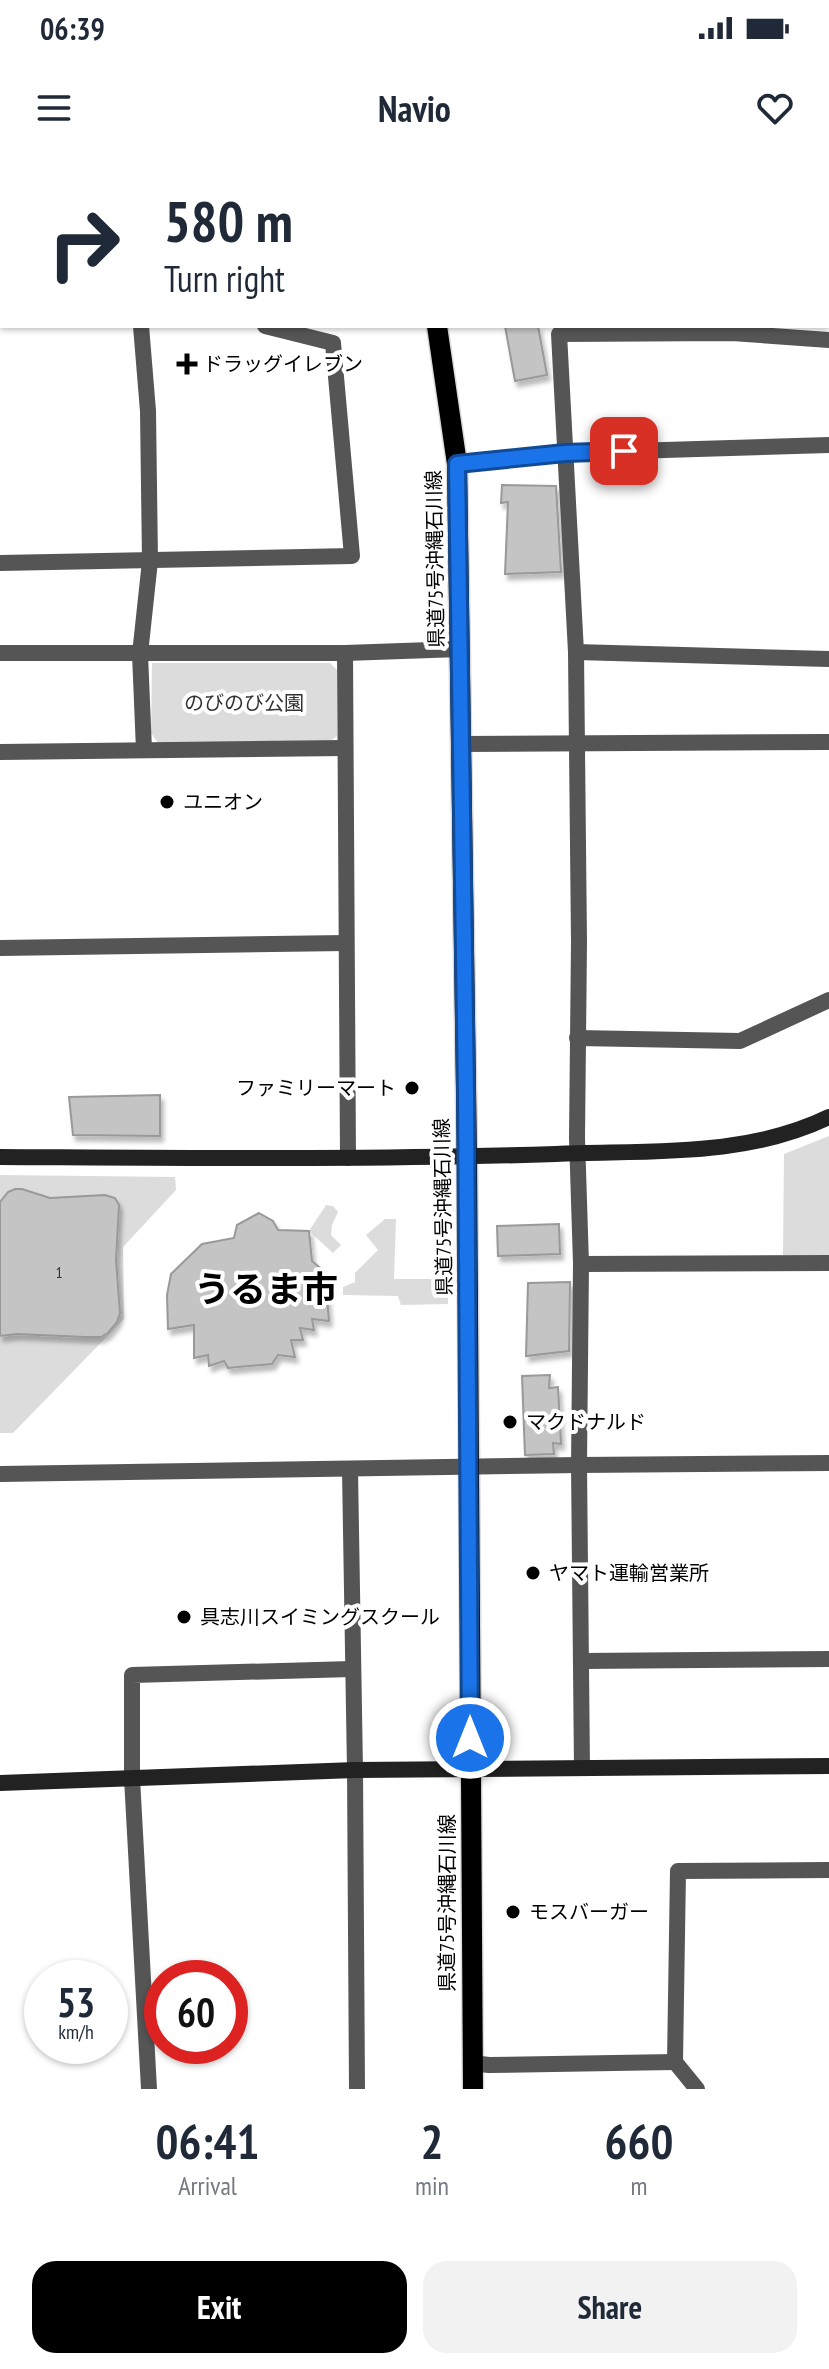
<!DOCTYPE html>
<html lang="en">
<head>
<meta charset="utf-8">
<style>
	body { margin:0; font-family:"PT Sans Narrow","Noto Sans JP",sans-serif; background:#f2f2f3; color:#1f2937; height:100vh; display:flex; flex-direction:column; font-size:30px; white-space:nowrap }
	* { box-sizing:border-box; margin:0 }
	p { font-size:26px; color:#747a83 }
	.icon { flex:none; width:44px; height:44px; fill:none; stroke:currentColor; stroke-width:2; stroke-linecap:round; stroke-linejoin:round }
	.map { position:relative; height:1929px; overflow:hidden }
	.panel { display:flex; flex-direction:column; background:#fff; flex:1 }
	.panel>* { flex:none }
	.banner { position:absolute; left:0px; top:0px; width:830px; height:168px; box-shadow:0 2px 6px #0004; background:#fff; color:#1f2937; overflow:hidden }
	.speed { position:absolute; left:24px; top:1800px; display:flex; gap:16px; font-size:40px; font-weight:700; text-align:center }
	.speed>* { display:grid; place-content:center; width:104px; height:104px; border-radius:50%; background:#fff; box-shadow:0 2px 6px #0004; line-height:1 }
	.speed small { font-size:20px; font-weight:400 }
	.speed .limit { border:12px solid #d22; background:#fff; color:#111 }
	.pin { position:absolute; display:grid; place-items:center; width:68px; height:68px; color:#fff; margin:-34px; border-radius:16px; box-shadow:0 4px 12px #0006 }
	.me { position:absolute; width:88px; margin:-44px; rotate:0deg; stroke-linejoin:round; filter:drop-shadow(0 0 6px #0008) }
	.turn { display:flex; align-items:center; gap:28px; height:168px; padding:0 32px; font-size:36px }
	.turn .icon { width:104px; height:104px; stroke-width:2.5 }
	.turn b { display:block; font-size:56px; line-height:68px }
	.eta { display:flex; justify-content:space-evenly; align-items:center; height:136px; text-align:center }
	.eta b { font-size:48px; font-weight:700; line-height:56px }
	.primary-button { display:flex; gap:16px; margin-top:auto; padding:16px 32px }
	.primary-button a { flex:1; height:92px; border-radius:24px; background:#000; color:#fff; font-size:32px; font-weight:700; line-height:92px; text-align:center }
	.primary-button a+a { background:#f2f2f3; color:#1f2937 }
	.status { display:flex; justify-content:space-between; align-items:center; height:56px; padding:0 40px; background:#fff; direction:ltr }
	.status svg { height:22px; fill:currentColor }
	header { display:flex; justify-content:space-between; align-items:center; height:104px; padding:0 32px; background:#fff; font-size:36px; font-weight:700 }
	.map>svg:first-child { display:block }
</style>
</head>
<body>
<div class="status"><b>06:39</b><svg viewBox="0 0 49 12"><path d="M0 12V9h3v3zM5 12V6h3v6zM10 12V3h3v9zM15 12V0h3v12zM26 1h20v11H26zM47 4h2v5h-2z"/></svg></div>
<header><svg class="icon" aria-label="menu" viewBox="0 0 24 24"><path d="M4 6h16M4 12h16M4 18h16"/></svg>Navio<svg class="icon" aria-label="heart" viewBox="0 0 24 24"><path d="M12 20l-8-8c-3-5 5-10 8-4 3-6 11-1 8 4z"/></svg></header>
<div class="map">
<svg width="829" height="1929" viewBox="0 0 829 1929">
	<defs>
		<filter id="shadow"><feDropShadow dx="3" dy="5.5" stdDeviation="2" flood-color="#0004"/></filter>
	</defs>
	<rect width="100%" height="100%" fill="#fff"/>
	<!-- green -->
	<g fill="#dcdcdc">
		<path d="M152,503H330L337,510V576L328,583H158L151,573Z"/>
		<path d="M829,976V1095H783L784,994Z"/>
		<path d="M0,1015L175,1017L176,1030L123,1087L124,1159L13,1273H0Z"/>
		<path d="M326,1045L333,1046L338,1052L332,1065L331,1075L341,1085L333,1093L309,1071Z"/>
		<path d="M385,1059H396L394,1119H448V1144L401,1145L398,1136L343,1135V1127L355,1122V1113L378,1090L366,1075Z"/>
	</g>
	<!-- building -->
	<g fill="#c4c4c4" stroke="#999" stroke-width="2" filter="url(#shadow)">
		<path d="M505,166H538L547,215L515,221Z"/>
		<path d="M502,325L556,326L561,412L505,414L508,342L501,343Z"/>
		<path d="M160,935V976L73,975L69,937Z"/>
		<path d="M15,1029H22L50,1038L105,1035L115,1038L119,1045L116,1100L120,1153L117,1162L108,1173L101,1177H85L17,1174L0,1176V1042L8,1032Z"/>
		<path d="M259,1053L273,1061L278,1070L309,1071L312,1101L325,1112L329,1161L312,1159L314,1170L300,1168L303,1180H291L295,1197L278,1195L272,1204L228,1208L224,1201L209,1206L208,1195L194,1198V1165L168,1169L167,1135L171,1114L202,1084L234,1078L237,1065Z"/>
		<path d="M559,1064L560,1094L498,1096L497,1066Z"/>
		<path d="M570,1122L569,1191L526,1196L528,1123Z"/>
		<path d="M550,1215L549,1228L558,1227L561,1284L553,1283L554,1294L525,1295L522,1216Z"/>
	</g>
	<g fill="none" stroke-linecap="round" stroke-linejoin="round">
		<!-- primary casing -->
		<g stroke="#dbdbdb" stroke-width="23">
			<g id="primary">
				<path d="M415,0V2"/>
				<path d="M437,166L457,304L467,997L473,1929"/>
			</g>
		</g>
		<!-- street -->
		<g stroke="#555" stroke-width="16">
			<path d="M596,0V2"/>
			<path d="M670,0L671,2"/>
			<path d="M765,2V0"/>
			<path d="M0,119H2"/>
			<path d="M141,166L148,251L150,401L140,494L144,590"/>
			<path d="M457,304L565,293L829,285"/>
			<path d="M0,403L352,396L333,183L265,166"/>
			<path d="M576,492L829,499"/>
			<path d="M0,493H345L460,489"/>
			<path d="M345,493L348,998"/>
			<path d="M462,584L829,582"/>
			<path d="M0,592L345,588"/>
			<path d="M0,788L346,783"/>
			<path d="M577,878L740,881L829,840"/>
			<path d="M581,1104L829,1103"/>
			<path d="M350,1310L355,1610L357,1929"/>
			<path d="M0,1314L579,1305L829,1303"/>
			<path d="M582,1501L829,1499"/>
			<path d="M582,1608L579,1305L581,1104L577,978L579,782L576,492L559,174L732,173L829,180"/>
			<path d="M472,1903L489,1905L675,1902"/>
			<path d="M149,1929L132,1618V1515L352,1509"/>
			<path d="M697,1929L675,1902L678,1711L829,1710"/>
		</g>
		<!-- secondary -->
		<g stroke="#222" stroke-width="16">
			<path d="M90,2V0"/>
			<path d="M0,14H2"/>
			<path d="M828,53H829"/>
			<path d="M0,997C185,998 371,1000 556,994C647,990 745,998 829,957"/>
			<path d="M0,1623L355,1610L829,1606"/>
		</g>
		<!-- primary -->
		<use href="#primary" stroke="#000" stroke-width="20"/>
	</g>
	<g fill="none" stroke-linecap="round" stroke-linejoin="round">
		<!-- route casing -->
		<g stroke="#114b97" stroke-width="20">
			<path id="route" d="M470,1578L466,933L457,304L565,293L624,291"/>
		</g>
		<!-- route -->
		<use href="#route" stroke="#1a73e8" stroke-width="14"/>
	</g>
	<!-- markers -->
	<g fill="#000" stroke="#fff" stroke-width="3">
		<path d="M183 192h8v8h8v8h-8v8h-8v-8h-8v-8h8z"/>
		<circle cx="167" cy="642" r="8"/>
		<circle cx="412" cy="928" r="8"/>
		<circle cx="510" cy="1262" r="8"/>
		<circle cx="533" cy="1413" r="8"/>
		<circle cx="184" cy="1457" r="8"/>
		<circle cx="513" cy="1752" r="8"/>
	</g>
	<g text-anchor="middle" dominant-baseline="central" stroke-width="8" stroke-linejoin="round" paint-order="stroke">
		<!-- number labels -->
		<g font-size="16" fill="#313131">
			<text x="59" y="1112">1</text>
		</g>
		<!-- poi labels -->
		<g font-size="20" fill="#000" stroke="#fff" text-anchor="start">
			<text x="203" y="204">ドラッグイレブン</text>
			<text x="183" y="642">ユニオン</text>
			<text x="396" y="928" text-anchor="end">ファミリーマート</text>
			<text x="526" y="1262">マクドナルド</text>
			<text x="549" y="1413">ヤマト運輸営業所</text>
			<text x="200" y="1457">具志川スイミングスクール</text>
			<text x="529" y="1752">モスバーガー</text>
		</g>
		<!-- street labels -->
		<g font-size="20" fill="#000" stroke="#fff">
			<text transform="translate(435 399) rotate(-91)">県道75号沖縄石川線</text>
			<text transform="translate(443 1047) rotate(-91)">県道75号沖縄石川線</text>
			<text transform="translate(447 1743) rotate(-90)">県道75号沖縄石川線</text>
		</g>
		<!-- park labels -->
		<g font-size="20" fill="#333" stroke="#fff">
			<text x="244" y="543">のびのび公園</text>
		</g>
		<!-- town labels -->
		<g font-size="36" font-weight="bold" fill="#000" stroke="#fff">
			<text x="266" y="1128">うるま市</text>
		</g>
	</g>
</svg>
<div class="speed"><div>53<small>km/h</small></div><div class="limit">60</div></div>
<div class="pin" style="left:624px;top:291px;background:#d93025"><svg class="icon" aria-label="arrive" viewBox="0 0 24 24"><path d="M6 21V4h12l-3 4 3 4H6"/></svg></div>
<svg class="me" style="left:470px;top:1578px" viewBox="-20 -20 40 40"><circle r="17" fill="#1a73e8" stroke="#fff" stroke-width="3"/><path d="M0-11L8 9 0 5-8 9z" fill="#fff"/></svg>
<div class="banner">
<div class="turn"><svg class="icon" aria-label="right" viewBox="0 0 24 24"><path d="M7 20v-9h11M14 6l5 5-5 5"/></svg><div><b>580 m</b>Turn right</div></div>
</div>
</div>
<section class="panel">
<div class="eta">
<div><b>06:41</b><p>Arrival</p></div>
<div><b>2</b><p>min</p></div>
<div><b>660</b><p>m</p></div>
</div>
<div class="primary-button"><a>Exit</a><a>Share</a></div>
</section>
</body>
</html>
